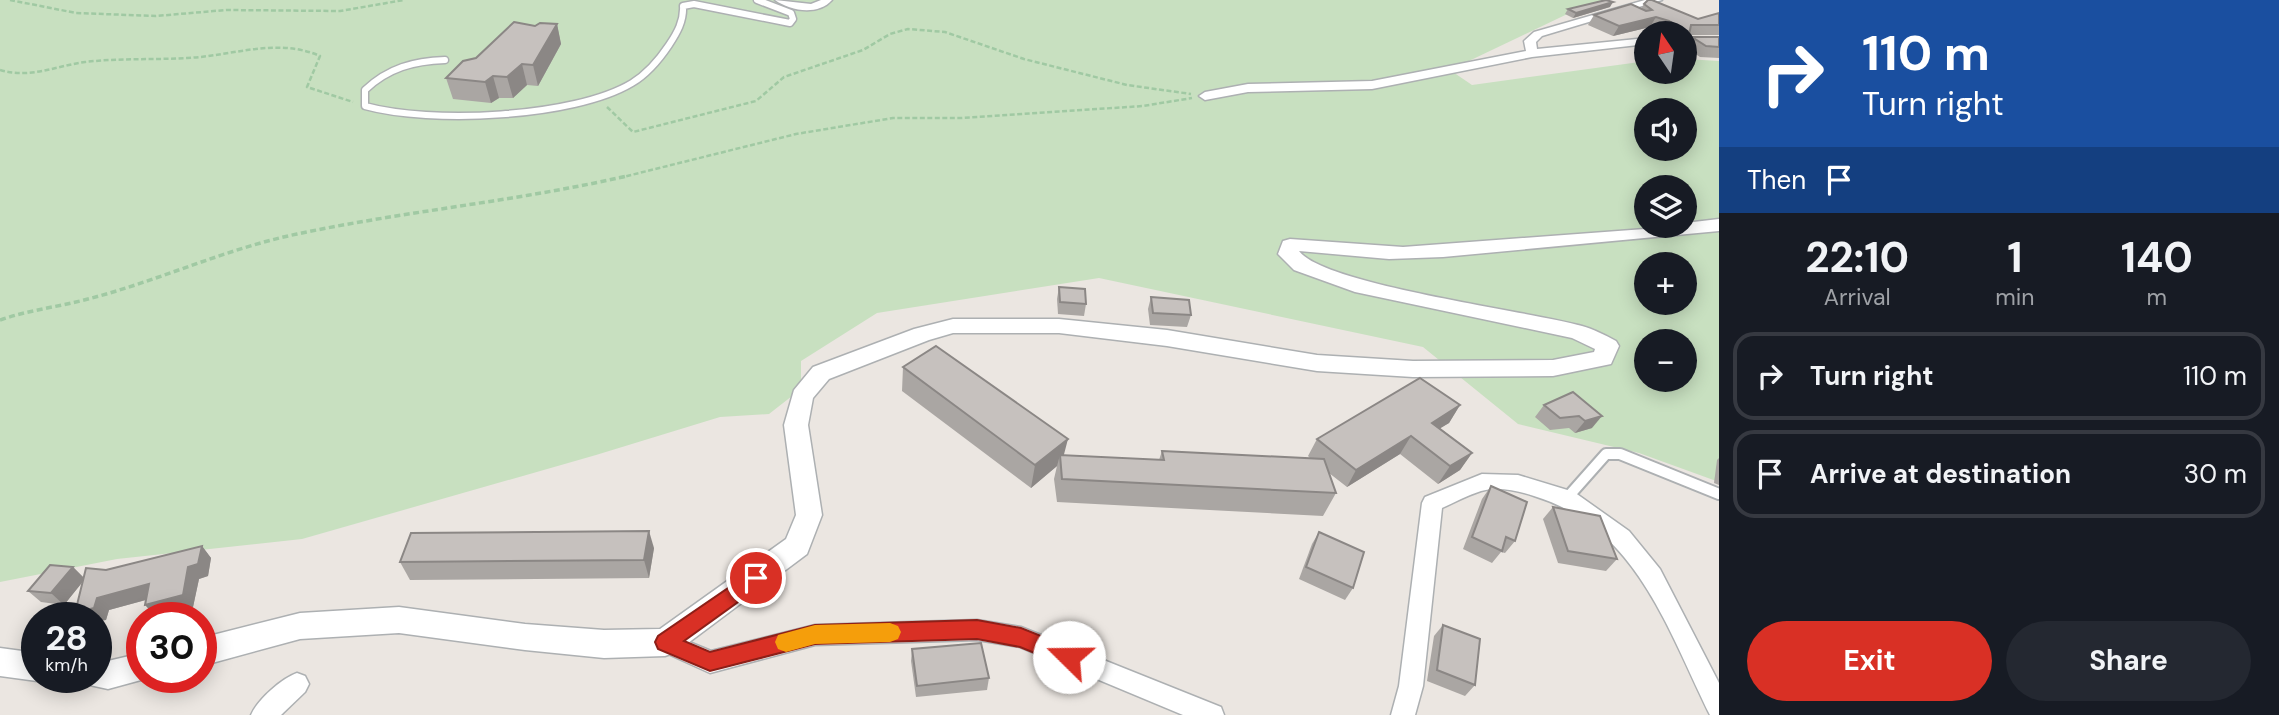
<!DOCTYPE html>
<html lang="en">
<head>
<meta charset="utf-8">
<style>
	body { margin:0; font-family:"DM Sans",sans-serif; background:#242831; color:#f1f3f6; height:100vh; display:flex; flex-direction:column; font-size:26px; white-space:nowrap }
	* { box-sizing:border-box; margin:0 }
	p { font-size:23px; color:#9ea1a6 }
	.icon { flex:none; width:38px; height:38px; fill:none; stroke:currentColor; stroke-width:2; stroke-linecap:round; stroke-linejoin:round }
	.map { position:relative; flex:1; overflow:hidden }
	.panel { display:flex; flex-direction:column; background:#171b24; width:560px }
	.panel>* { flex:none }
	.guide { background:#1a4fa0; color:#fff; overflow:hidden }
	.needle { width:46px; rotate:347deg }
	.controls { position:absolute; left:1634px; top:21px; display:grid; gap:14px }
	.controls a { display:grid; place-items:center; width:63px; height:63px; border-radius:50%; background:#171b24; box-shadow:0 4px 18px #0003; font-size:35px }
	.speed { position:absolute; left:21px; top:602px; display:flex; gap:14px; font-size:35px; font-weight:700; text-align:center }
	.speed>* { display:grid; place-content:center; width:91px; height:91px; border-radius:50%; background:#171b24; box-shadow:0 4px 18px #0003; line-height:1 }
	.speed small { font-size:18px; font-weight:400 }
	.speed .limit { border:10px solid #d22; background:#fff; color:#111 }
	.pin { position:absolute; display:grid; place-items:center; width:60px; height:60px; color:#fff; margin:-30px; border:4px solid #fff; border-radius:50%; box-shadow:0 2px 7px #0007 }
	.me { position:absolute; width:77px; margin:-38px; rotate:292deg; stroke-linejoin:round; filter:drop-shadow(0 0 5px #0008) }
	.turn { display:flex; align-items:center; gap:24px; height:147px; padding:0 28px; font-size:32px }
	.turn .icon { width:91px; height:91px; stroke-width:2.5 }
	.turn b { display:block; font-size:49px; line-height:60px }
	.then { display:flex; align-items:center; height:66px; padding:0 28px; background:#0003; gap:14px; font-size:26px }
	.eta { display:flex; justify-content:space-evenly; align-items:center; height:119px; text-align:center }
	.eta b { font-size:42px; font-weight:700; line-height:49px }
	.button { display:flex; gap:14px; margin-top:auto; padding:14px 28px }
	.button a { flex:1; height:80px; border-radius:42px; background:#d93025; color:#fff; font-size:28px; font-weight:700; line-height:80px; text-align:center }
	.button a+a { background:#242831; color:#f1f3f6 }
	ul { padding:0; list-style:none }
	li { display:flex; align-items:center; gap:21px; height:88px; margin:0 14px 10px; padding:0 14px; border:4px solid #363941; border-radius:21px }
	li div { flex:1 }
	li b { display:block; font-size:26px }
	li em { font-style:normal }
	main { display:flex; flex:1; min-height:0 }
	.map>svg:first-child { display:block }
</style>
</head>
<body>
<main>
<div class="map">
<svg width="1719" height="715" viewBox="0 0 1719 715">
	<rect width="100%" height="100%" fill="#ebe6e1"/>
	<!-- green -->
	<path fill="#c8e0c0" fill-rule="evenodd" d="M0,0H1607L1582,7L1450,70L1472,85L1647,61V72H1685V59L1719,61V482L1639,453L1518,424L1423,347L1099,278L877,313L801,361V389L769,414L720,417L596,455L302,539L117,559L0,582ZM1647,110H1685V149H1647ZM1647,187H1685V226H1647ZM1647,264H1685V303H1647ZM1647,341H1685V380H1647Z"/>
	<g fill="none" stroke-linecap="round" stroke-linejoin="round">
		<!-- service-far1 casing -->
		<g stroke="#adb0b2" stroke-width="9">
			<path id="service-far1" d="M445,60C414,61 388,68 365,90V106C430,124 574,118 632,83C647,74 659,60 669,45C677,33 684,21 683,6L694,4L790,23L793,19L791,13L757,0"/>
		</g>
		<!-- service casing -->
		<g stroke="#adb0b2" stroke-width="14">
			<path id="service" d="M1567,498L1606,454H1620L1719,494"/>
		</g>
		<!-- minor casing -->
		<g stroke="#adb0b2" stroke-width="3">
			<g id="minor">
				<path d="M775,0L811,4L821,0H832C818,16 790,11 775,0Z"/>
				<path d="M1645,0H1662L1542,36L1536,42L1537,49L1647,38V44L1532,57L1372,89L1248,92L1205,100L1199,96L1205,92L1248,84L1372,81L1526,51L1524,41L1534,32Z"/>
				<rect x="1685" y="38" width="34" height="6"/>
				<path d="M1482,474L1518,475L1574,492L1629,531L1660,569L1719,683V715H1710C1667,628 1636,527 1534,496C1519,491 1497,486 1481,491C1468,495 1455,502 1442,508L1423,686L1415,715H1391L1399,686L1422,503L1425,497Z"/>
				<path d="M977,620L1021,627L1221,707L1224,715H1183L1020,647L977,640L815,645L710,673L657,649L654,642L657,635L665,632L711,651L815,625Z"/>
				<path d="M297,673L305,676L309,684L305,692L281,715H251C258,699 281,679 297,673Z"/>
			</g>
		</g>
		<!-- tertiary casing -->
		<g stroke="#adb0b2" stroke-width="3">
			<g id="tertiary">
				<path d="M1719,219V231L1443,257L1389,259L1299,251C1324,285 1529,311 1582,326C1593,329 1605,335 1616,341L1619,346L1611,364L1553,376L1413,377L1317,371L1167,346L1059,333H953L929,340L829,379L813,398L808,425L822,515L807,554L676,652L665,656L604,658L525,650L399,633L300,639L201,666V638L300,613L399,607L525,624L604,630L660,629L786,539L796,515L784,425L794,390L813,367L914,329L953,319H1059L1167,330L1317,355L1413,361L1553,360L1594,352L1595,349L1572,338L1355,292L1294,270L1278,254L1283,241L1290,239L1403,247L1685,226V223Z"/>
				<path d="M0,648L37,653V677H47L37,681L0,676Z"/>
				<path d="M142,653V677H152L108,689L85,684L82,677H96V660L108,661Z"/>
			</g>
		</g>
		<!-- path-far1 -->
		<g stroke="#a0c9a3" stroke-width="2.5" stroke-dasharray="5 2.5" stroke-linecap="butt">
			<path d="M10,0L76,13L156,16L226,10L340,11L404,0"/>
			<path d="M0,70C29,79 56,66 85,62C119,58 153,60 187,58C233,56 276,37 320,56L307,87L353,102"/>
			<path d="M607,107L633,132L756,101L784,77L863,50L890,34L908,29L945,32L1024,59L1127,85L1191,94"/>
			<path d="M619,178L796,134L893,118H961L1143,106L1192,98"/>
		</g>
		<!-- path -->
		<path stroke="#a0c9a3" stroke-width="3.5" stroke-dasharray="6 3.5" stroke-linecap="butt" d="M0,320C29,310 58,307 88,299C158,281 225,249 297,234C406,211 518,201 627,176"/>
		<!-- service-far1 -->
		<use href="#service-far1" stroke="#fff" stroke-width="6"/>
		<!-- service -->
		<use href="#service" stroke="#fff" stroke-width="10"/>
		<!-- minor -->
		<use href="#minor" fill="#fff" fill-rule="evenodd"/>
		<!-- tertiary -->
		<use href="#tertiary" fill="#fff" fill-rule="evenodd"/>
	</g>
	<!-- wall -->
	<g fill="#aaa6a3">
		<path d="M1644,4L1698,19L1719,13V35H1689L1685,41V33H1666L1663,31L1650,27L1613,36L1588,25L1594,15L1641,9Z"/>
		<path d="M1610,7L1573,18L1565,14L1568,9Z"/>
		<path d="M557,24L561,44L538,86L527,85L513,98H499L491,103L453,99L446,78L476,58L535,26Z"/>
		<path d="M1692,37H1719V58L1700,57L1685,47Z"/>
		<path d="M1059,287L1086,304L1084,316L1058,314L1057,299Z"/>
		<path d="M1151,297L1191,315L1187,327L1150,325L1148,309Z"/>
		<path d="M903,367L1064,455L1159,460L1162,451L1311,459L1308,456L1317,439L1460,405L1449,423L1440,428L1472,453L1460,470L1438,484L1400,454L1347,487L1329,473L1336,493L1323,516L1057,502L1054,479L1057,466L1031,488L902,391Z"/>
		<path d="M1573,392L1592,428L1575,433L1569,428L1550,430L1535,417L1544,405Z"/>
		<path d="M1719,458V485L1714,483L1717,460Z"/>
		<path d="M1491,486L1515,541L1505,553L1501,552L1492,563L1463,549L1482,499Z"/>
		<path d="M1553,507L1617,559L1606,571L1558,563L1543,519Z"/>
		<path d="M1319,532L1353,588L1345,600L1299,579L1312,544Z"/>
		<path d="M202,546L211,558L208,576L199,579L193,607L156,617L146,600L109,610L106,620L83,581L64,605L41,602L28,591L73,567L84,578L106,570Z"/>
		<path d="M654,548L649,578L410,580L400,562Z"/>
		<path d="M1443,625L1475,685L1465,696L1427,681L1434,636Z"/>
		<path d="M912,649L989,678L987,690L916,697L911,661Z"/>
	</g>
	<!-- shaded-wall -->
	<g fill="#8b8785">
		<path d="M1613,2L1610,7L1573,18L1576,13Z"/>
		<path d="M1656,17L1650,27L1613,36L1619,26Z"/>
		<path d="M557,24L561,44L538,86L533,65Z"/>
		<path d="M522,64L527,85L513,98L507,77Z"/>
		<path d="M493,76L499,98L491,103L485,82Z"/>
		<path d="M1460,405L1449,423L1421,440L1432,423Z"/>
		<path d="M1602,416L1592,428L1575,433L1585,421Z"/>
		<path d="M1411,436L1400,454L1347,487L1356,470Z"/>
		<path d="M1068,439L1062,462L1060,455L1057,466L1031,488L1035,465Z"/>
		<path d="M1472,453L1460,470L1438,484L1450,466Z"/>
		<path d="M649,531L654,548L649,578L644,560Z"/>
		<path d="M202,546L211,558L208,576L199,579L193,607L156,617L145,605L188,567Z"/>
		<path d="M73,567L85,579L64,605L51,593Z"/>
		<path d="M149,584L160,596L109,610L106,620L96,622V618H80L75,613L97,598Z"/>
	</g>
	<!-- building -->
	<g fill="#c6c1be" stroke="#8b8785" stroke-width="2">
		<path d="M1606,0L1613,2L1576,13L1568,9Z"/>
		<path d="M1648,0H1652L1698,19L1719,13V25H1691L1689,35L1669,21L1656,17L1619,26L1594,15L1631,4L1646,11L1652,10L1644,4Z"/>
		<path d="M514,22L535,26L540,23L557,24L533,65L522,64L507,77L493,76L485,82L446,78L463,61L476,58Z"/>
		<path d="M1692,37H1719V47L1706,46Z"/>
		<path d="M1059,287L1085,289L1086,304L1060,302Z"/>
		<path d="M1151,297L1189,300L1191,315L1153,313Z"/>
		<path d="M936,346L1068,439L1035,465L903,367Z"/>
		<path d="M1420,378L1460,405L1432,423L1472,453L1450,466L1411,436L1356,470L1317,439Z"/>
		<path d="M1573,392L1602,416L1585,421L1579,416L1560,418L1544,405Z"/>
		<path d="M1162,451L1324,459L1336,493L1062,479L1060,455L1164,460Z"/>
		<path d="M1491,486L1527,502L1515,541L1506,537L1502,551L1472,537Z"/>
		<path d="M1553,507L1600,516L1617,559L1568,551Z"/>
		<path d="M649,531L644,560L400,562L411,533Z"/>
		<path d="M1319,532L1364,552L1353,588L1306,567Z"/>
		<path d="M202,546L198,564L188,567L183,595L145,605L149,584L97,598L94,608L75,613L86,568L106,570Z"/>
		<path d="M50,565L73,567L51,593L28,591Z"/>
		<path d="M1443,625L1480,639L1475,685L1437,670Z"/>
		<path d="M981,643L989,678L917,686L912,649Z"/>
	</g>
	<!-- route -->
	<path fill="#d93025" stroke="#8d1f18" stroke-width="2" d="M756,569L763,572L766,578L763,584L684,641L710,652L815,625L977,620L1021,628L1076,650L1079,657L1076,664L1069,667L1020,647L977,639L815,644L710,671L658,649L655,642L658,636Z"/>
	<!-- slow -->
	<path fill="#f59e0b" d="M890,623L898,626L901,632L898,639L890,642L815,644L786,652L778,649L775,642L778,635L815,625Z"/>
</svg>
<div class="controls">
<a><svg class="needle" viewBox="-14 -14 28 28"><path d="M0-13l5 13h-10z" fill="#e53935"/><path d="M0 13l5-13h-10z" fill="#9ea1a6"/></svg></a>
<a><svg class="icon" aria-label="sound" viewBox="0 0 24 24"><path d="M4 9h4l5-4v14l-5-4H4zM17 9q2 3 0 6"/></svg></a>
<a><svg class="icon" aria-label="layers" viewBox="0 0 24 24"><path d="M12 4l9 5-9 5-9-5zM3 14l9 5 9-5"/></svg></a>
<a>+</a>
<a>−</a>
</div>
<div class="speed"><div>28<small>km/h</small></div><div class="limit">30</div></div>
<div class="pin" style="left:756px;top:578px;background:#d93025"><svg class="icon" aria-label="arrive" viewBox="0 0 24 24"><path d="M6 21V4h12l-3 4 3 4H6"/></svg></div>
<svg class="me" style="left:1069px;top:657px" viewBox="-20 -20 40 40"><circle r="19" fill="#fff"/><path d="M0-13L10 11 0 6-10 11z" fill="#d93025"/></svg>
</div>
<section class="panel">
<div class="guide">
<div class="turn"><svg class="icon" aria-label="right" viewBox="0 0 24 24"><path d="M7 20v-9h11M14 6l5 5-5 5"/></svg><div><b>110 m</b>Turn right</div></div>
<div class="then">Then<svg class="icon" aria-label="arrive" viewBox="0 0 24 24"><path d="M6 21V4h12l-3 4 3 4H6"/></svg></div>
</div>
<div class="eta">
<div><b>22:10</b><p>Arrival</p></div>
<div><b>1</b><p>min</p></div>
<div><b>140</b><p>m</p></div>
</div>
<ul>
<li><svg class="icon" aria-label="right" viewBox="0 0 24 24"><path d="M7 20v-9h11M14 6l5 5-5 5"/></svg><div><b>Turn right</b></div><em>110 m</em></li>
<li><svg class="icon" aria-label="arrive" viewBox="0 0 24 24"><path d="M6 21V4h12l-3 4 3 4H6"/></svg><div><b>Arrive at destination</b></div><em>30 m</em></li>
</ul>
<div class="button"><a>Exit</a><a>Share</a></div>
</section>
</main>
</body>
</html>
